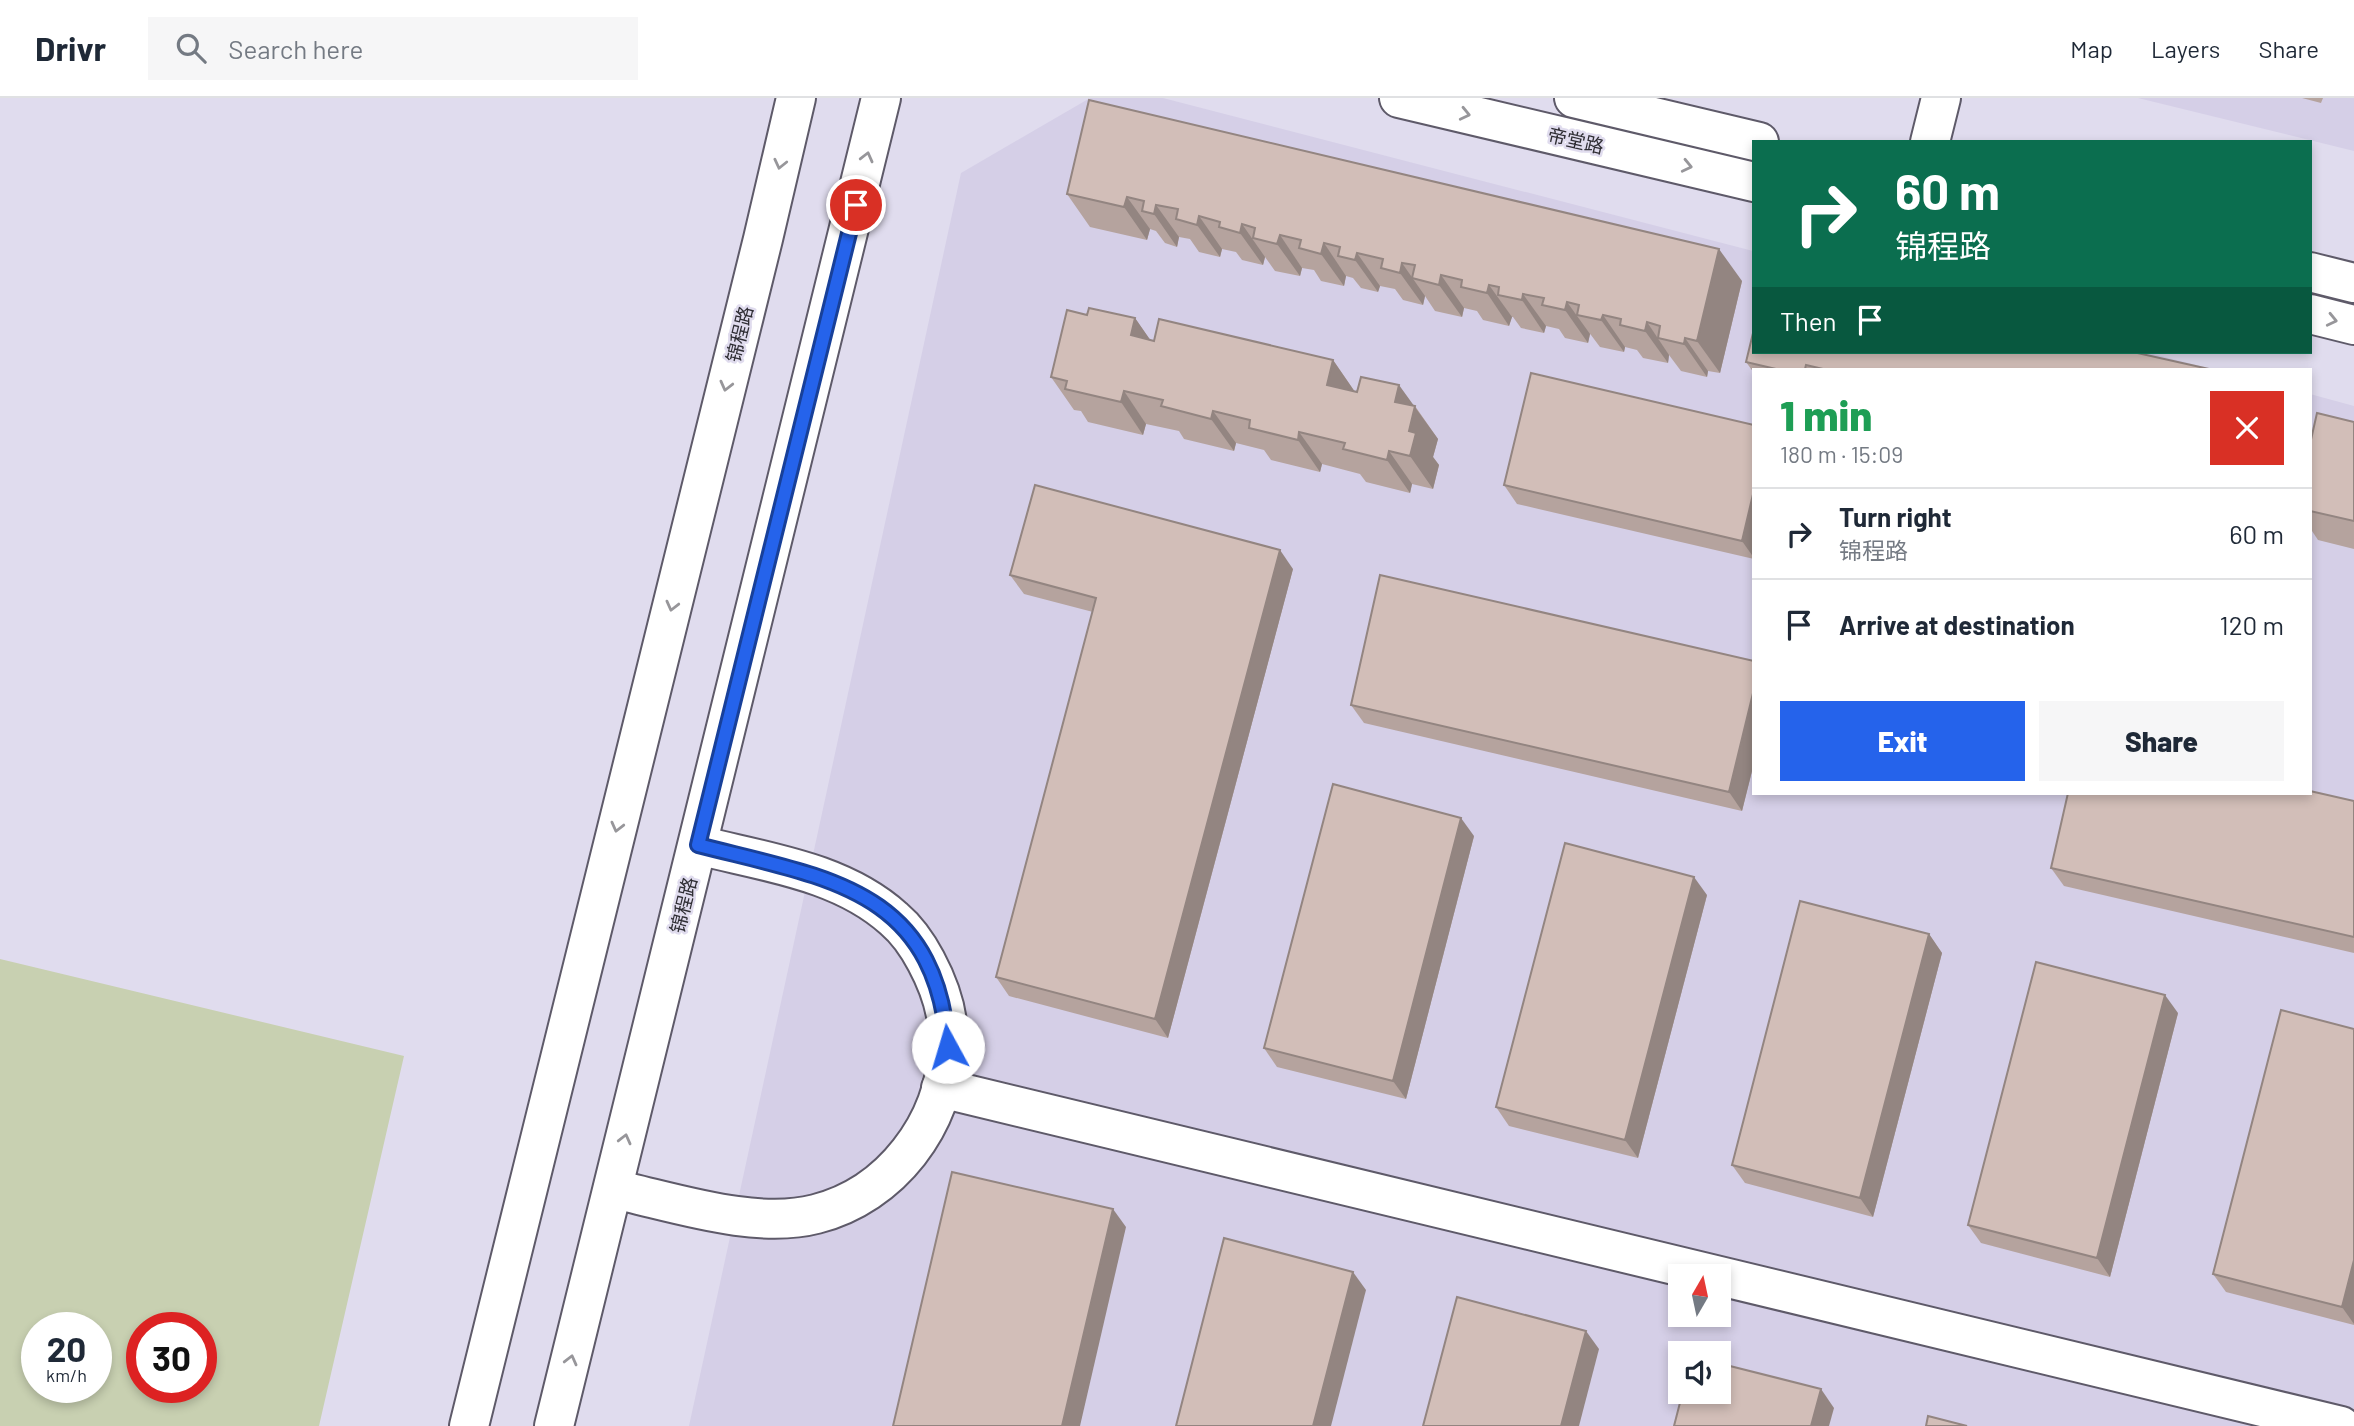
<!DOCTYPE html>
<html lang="en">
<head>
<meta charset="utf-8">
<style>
	body { margin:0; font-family:Barlow,"Noto Sans SC",sans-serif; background:#f6f6f7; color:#1f2937; height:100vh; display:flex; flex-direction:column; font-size:26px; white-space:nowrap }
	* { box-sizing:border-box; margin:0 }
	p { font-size:23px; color:#747a83 }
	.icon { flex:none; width:38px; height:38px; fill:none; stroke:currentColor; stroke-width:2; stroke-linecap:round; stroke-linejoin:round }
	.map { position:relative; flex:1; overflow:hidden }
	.side { position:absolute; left:1752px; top:270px; width:560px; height:427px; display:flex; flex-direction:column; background:#fff; border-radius:0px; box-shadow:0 4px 10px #0003 }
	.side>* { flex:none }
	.guide { position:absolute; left:1752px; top:42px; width:560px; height:214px; border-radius:0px; box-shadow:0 4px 10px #0003; background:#0b6e4f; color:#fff; overflow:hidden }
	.needle { width:46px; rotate:9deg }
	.fabs { position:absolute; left:1668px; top:1166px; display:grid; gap:14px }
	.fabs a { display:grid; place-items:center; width:63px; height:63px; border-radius:0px; background:#fff; box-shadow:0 4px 10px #0003; font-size:35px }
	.speed { position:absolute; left:21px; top:1214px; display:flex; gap:14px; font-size:35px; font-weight:700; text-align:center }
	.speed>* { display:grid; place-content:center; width:91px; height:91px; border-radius:50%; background:#fff; box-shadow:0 4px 10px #0003; line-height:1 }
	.speed small { font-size:18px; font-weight:400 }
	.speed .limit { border:10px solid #d22; background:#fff; color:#111 }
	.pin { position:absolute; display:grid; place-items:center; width:60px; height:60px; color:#fff; margin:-30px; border:4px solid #fff; border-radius:50%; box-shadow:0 2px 7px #0007 }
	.me { position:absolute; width:77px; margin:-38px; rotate:354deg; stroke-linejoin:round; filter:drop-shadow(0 0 5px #0008) }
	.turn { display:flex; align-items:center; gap:24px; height:147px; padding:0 28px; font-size:32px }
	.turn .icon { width:91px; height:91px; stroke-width:2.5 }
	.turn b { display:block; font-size:49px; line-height:60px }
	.then { display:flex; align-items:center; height:66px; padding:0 28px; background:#0003; gap:14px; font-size:26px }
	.round { display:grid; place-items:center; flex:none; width:74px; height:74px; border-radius:0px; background:#f6f6f7 }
	.head { display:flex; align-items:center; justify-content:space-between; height:119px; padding:0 28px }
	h1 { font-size:42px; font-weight:800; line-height:52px; color:#1e9e55 }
	.action { display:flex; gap:14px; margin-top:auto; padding:14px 28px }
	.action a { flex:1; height:80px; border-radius:0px; background:#2563eb; color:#fff; font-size:28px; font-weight:800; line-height:80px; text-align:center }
	.action a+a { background:#f6f6f7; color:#1f2937 }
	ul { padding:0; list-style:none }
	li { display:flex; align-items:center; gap:21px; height:91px; padding:0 28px; border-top:2px solid #e0e1e3 }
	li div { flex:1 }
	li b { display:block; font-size:26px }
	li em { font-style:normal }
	header { display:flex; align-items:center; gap:42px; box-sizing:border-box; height:98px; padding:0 35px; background:#fff; border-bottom:2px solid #e0e1e3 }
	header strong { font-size:33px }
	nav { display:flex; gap:38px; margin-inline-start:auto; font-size:24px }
	.search { width:490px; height:63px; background:#f6f6f7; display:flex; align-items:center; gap:18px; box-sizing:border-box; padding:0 24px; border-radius:0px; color:#747a83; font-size:26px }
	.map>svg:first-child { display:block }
</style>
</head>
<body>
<header>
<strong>Drivr</strong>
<div class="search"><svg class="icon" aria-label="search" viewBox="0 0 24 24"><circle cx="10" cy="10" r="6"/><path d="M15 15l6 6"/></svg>Search here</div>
<nav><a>Map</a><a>Layers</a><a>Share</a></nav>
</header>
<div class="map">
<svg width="2354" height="1328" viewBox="0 0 2354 1328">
	<rect width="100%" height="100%" fill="#e0dcee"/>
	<!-- built -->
	<g fill="#d5cfe7" fill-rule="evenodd">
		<path d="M1090,0H1163L1753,153L1754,254H2145L2212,271H1754V695H2310V296L2354,308V1328H689L961,75ZM1680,1178H1718V1216H1680ZM1680,1255H1718V1293H1680Z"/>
		<path d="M2138,0H2354V53Z"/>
	</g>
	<!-- green -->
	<path fill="#c8d0b1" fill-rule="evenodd" d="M0,861L404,958L319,1328H0ZM37,1230H96V1290H37ZM142,1230H201V1290H142Z"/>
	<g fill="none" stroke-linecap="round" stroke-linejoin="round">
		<!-- street casing -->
		<g stroke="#5e5a69" stroke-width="42">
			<g id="street">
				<path d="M1930,44L1941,0"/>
				<path d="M941,990L2341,1328"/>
				<path d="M613,1091C674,1104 755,1132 816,1116C891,1097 945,1026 948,949C950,919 940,889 926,863C918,848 907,832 894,821C841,773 765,764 698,747"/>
			</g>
		</g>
		<!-- secondary casing -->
		<g stroke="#5e5a69" stroke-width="42">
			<g id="secondary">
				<path d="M1399,0L1754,84"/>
				<path d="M1574,0L1759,44"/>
				<path d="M2310,174L2354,185"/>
				<path d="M2310,216L2354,227"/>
				<path d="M469,1328L763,141L796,0"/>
				<path d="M554,1328L881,0"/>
			</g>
		</g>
		<!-- street -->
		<use href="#street" stroke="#fff" stroke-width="38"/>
		<!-- secondary -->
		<use href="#secondary" stroke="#fff" stroke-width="38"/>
	</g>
	<!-- wall -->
	<g fill="#b5a39e">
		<path d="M2302,0H2323L2321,5Z"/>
		<path d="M1089,2L1742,183L1720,275L1708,273L1707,279L1681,273L1669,257L1668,265L1643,260L1637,252L1625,249L1624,254L1600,249L1591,237L1590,236L1588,245L1565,240L1559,231L1546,228L1544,235L1521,230L1513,219H1512L1509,228L1483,222L1477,213L1464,210L1462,219L1435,213L1425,198L1423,207L1403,202L1395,191L1380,188L1378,194L1361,190L1353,180L1346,178L1344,188L1321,183L1314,172L1302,170L1300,178L1275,173L1265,159L1263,167L1242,162L1236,154L1222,151L1220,159L1199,154L1190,141L1179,139L1177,149L1165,145L1156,133L1150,131L1147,142L1090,129L1067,96Z"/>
		<path d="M1087,217L1135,220L1150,242L1333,262L1355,294L1415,308L1438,341L1433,359L1439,367L1433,391L1412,386L1410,395L1366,384L1360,376L1322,366L1320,374L1271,362L1264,352L1236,345L1234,353L1184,341L1179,333L1146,326L1143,337L1088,324L1081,313L1074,312L1051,279Z"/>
		<path d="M1746,264L2209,271H1754V275Z"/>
		<path d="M2354,324V451L2318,442L2310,430V346Z"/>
		<path d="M1754,327V461L1517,406L1504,387Z"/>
		<path d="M1293,471L1168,940L1009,898L996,879L1093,514L1024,496L1010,477Z"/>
		<path d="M1754,563V665L1742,713L1364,625L1351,607Z"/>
		<path d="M2354,703V855L2064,788L2051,770Z"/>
		<path d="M1474,738L1406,1001L1277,969L1264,950Z"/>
		<path d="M1707,797L1638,1060L1509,1028L1496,1009Z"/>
		<path d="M1929,836L1942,855L1873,1119L1745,1085L1732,1067Z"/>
		<path d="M2178,915L2110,1179L1981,1145L1968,1127Z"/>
		<path d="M2354,931V1227L2226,1194L2213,1176Z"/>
	</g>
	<!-- shaded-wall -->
	<g fill="#938581">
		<path d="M1127,99L1150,131L1147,142L1124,109Z"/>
		<path d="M1156,107L1179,139L1177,149L1154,116Z"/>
		<path d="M1199,118L1222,151L1220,159L1197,127Z"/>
		<path d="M1242,126L1265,159L1263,167L1240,135Z"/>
		<path d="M1280,137L1302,170L1300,178L1277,146Z"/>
		<path d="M1324,145L1346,178L1344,188L1321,156Z"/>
		<path d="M1719,151L1742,183L1720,275L1697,243Z"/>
		<path d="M1357,155L1380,188L1378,194L1355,162Z"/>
		<path d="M1402,165L1425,198L1423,207L1400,175Z"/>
		<path d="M1441,177L1464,210L1462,219L1439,187Z"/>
		<path d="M1489,187L1512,219L1509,228L1487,195Z"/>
		<path d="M1523,196L1546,228L1544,235L1522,202Z"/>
		<path d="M1567,204L1590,236L1588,245L1565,212Z"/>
		<path d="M1603,217L1625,249L1624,254L1601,222Z"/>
		<path d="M1135,220L1158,253L1131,237Z"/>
		<path d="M1647,224L1669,257L1668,265L1645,233Z"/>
		<path d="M1685,240L1708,273L1707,279L1684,246Z"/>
		<path d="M1333,262L1355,294L1327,287Z"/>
		<path d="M1399,287L1438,341L1433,359L1439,367L1433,391L1410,358L1395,304Z"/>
		<path d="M1124,293L1146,326L1143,337L1121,304Z"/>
		<path d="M1213,313L1236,345L1234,353L1211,321Z"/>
		<path d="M1299,334L1322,366L1320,374L1298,342Z"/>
		<path d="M1389,353L1412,386L1410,395L1387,362Z"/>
		<path d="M1754,392V460L1742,443Z"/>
		<path d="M1280,452L1293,471L1168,940L1155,921Z"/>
		<path d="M1754,591V665L1742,713L1729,694Z"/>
		<path d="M1461,720L1474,738L1406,1001L1393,983Z"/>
		<path d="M1694,779L1707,797L1638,1060L1625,1042Z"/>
		<path d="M1929,836L1942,855L1873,1119L1860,1100Z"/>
		<path d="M2165,897L2178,915L2110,1179L2097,1160Z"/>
		<path d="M1113,1111L1126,1129L1080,1328H1062Z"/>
		<path d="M2354,1162V1226L2342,1209Z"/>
		<path d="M1353,1174L1366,1192L1331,1328H1313Z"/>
		<path d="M1586,1233L1599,1251L1579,1328H1561Z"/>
		<path d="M1821,1291L1834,1310L1829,1328H1811Z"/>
	</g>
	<!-- building -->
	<g fill="#d2beb8" stroke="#938581" stroke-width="2">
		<path d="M1089,2L1719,151L1697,243L1685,240L1684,246L1658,240L1660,228L1647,224L1645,233L1620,227L1621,221L1603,217L1601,222L1577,217L1579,207L1567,204L1565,212L1542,207L1544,200L1523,196L1522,202L1498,197L1499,189L1489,187L1487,195L1461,189L1462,182L1441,177L1439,187L1412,180L1415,167L1402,165L1400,175L1381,170L1383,161L1357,155L1355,162L1338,158L1340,149L1324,145L1321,156L1299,150L1301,142L1280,137L1277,146L1253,140L1255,130L1242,126L1240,135L1219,129L1220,124L1199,118L1197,127L1176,121L1178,111L1156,107L1154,116L1142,113L1144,103L1127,99L1124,109L1067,96Z"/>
		<path d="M1089,210L1135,220L1131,237L1154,243L1159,221L1333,262L1327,287L1357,294L1361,279L1399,287L1395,304L1415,308L1409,333L1416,335L1410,358L1389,353L1387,362L1343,351L1345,345L1299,334L1298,342L1249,330L1250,322L1213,313L1211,321L1161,308L1163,302L1124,293L1121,304L1065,291L1067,283L1051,279L1067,212L1087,217Z"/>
		<path d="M1754,231V254H2133L2209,271H1823L1806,267L1805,271H1776L1746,264Z"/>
		<path d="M1531,275L1754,327V392L1742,443L1504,387Z"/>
		<path d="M2317,315L2354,324V423L2310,413V346Z"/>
		<path d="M1035,387L1280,452L1155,921L996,879L1096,500L1010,477Z"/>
		<path d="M1380,477L1754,563V591L1729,694L1351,607Z"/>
		<path d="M1333,686L1461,720L1393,983L1264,950Z"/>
		<path d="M2310,693L2354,703V839L2051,770L2068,695H2310Z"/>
		<path d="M1565,745L1694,779L1625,1042L1496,1009Z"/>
		<path d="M1800,803L1929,836L1860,1100L1732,1067Z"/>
		<path d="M2036,864L2165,897L2097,1160L1968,1127Z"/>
		<path d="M2281,912L2354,931V1162L2342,1209L2213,1176Z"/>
		<path d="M952,1074L1113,1111L1062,1328H893Z"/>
		<path d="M1224,1140L1353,1174L1313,1328H1176Z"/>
		<path d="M1457,1199L1586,1233L1561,1328H1423Z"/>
		<path d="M1718,1265L1821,1291L1811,1328H1674L1683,1293H1718Z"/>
		<path d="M1928,1318L1967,1328H1926Z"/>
	</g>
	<!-- one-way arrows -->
	<defs><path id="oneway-chevron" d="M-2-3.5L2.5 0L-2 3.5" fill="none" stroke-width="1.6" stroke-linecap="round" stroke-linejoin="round" transform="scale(1.75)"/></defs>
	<g stroke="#97969a">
		<use href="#oneway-chevron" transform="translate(1465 16) rotate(13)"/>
		<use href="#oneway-chevron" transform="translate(867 59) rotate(-76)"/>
		<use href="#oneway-chevron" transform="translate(780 66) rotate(103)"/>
		<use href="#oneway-chevron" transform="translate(1687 68) rotate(13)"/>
		<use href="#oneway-chevron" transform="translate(2332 222) rotate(13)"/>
		<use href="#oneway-chevron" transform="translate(726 288) rotate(104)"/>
		<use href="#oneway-chevron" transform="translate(672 508) rotate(104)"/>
		<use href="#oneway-chevron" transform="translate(617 729) rotate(104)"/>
		<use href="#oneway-chevron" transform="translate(625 1041) rotate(-76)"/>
		<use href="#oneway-chevron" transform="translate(571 1262) rotate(-76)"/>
	</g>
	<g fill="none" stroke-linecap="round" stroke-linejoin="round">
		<!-- route casing -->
		<g stroke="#184099" stroke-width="18">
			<path id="route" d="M856,107L698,747C826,780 936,790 948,949"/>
		</g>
		<!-- route -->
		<use href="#route" stroke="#2563eb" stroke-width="12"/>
	</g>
	<g text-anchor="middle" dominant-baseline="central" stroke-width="5" stroke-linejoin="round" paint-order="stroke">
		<!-- street labels -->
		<g font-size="19" fill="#2f2e34" stroke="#e0dcee">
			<text transform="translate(1576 42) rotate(13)">帝堂路</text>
			<text transform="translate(739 236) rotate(-76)">锦程路</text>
			<text transform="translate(683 807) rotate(-76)">锦程路</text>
		</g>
	</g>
</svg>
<div class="fabs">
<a><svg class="needle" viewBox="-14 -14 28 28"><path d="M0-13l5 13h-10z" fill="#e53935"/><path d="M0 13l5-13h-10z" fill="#747a83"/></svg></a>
<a><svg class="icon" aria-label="sound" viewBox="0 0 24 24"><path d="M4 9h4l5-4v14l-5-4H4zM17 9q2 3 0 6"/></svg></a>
</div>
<div class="speed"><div>20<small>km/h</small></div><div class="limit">30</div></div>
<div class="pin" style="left:856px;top:107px;background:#d93025"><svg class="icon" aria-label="arrive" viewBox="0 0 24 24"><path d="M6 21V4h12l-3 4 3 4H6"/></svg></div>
<svg class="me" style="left:948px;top:949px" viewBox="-20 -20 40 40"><circle r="19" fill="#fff"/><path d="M0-13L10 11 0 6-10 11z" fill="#2563eb"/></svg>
<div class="guide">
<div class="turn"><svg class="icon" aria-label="right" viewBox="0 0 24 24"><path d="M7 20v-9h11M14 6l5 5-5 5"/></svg><div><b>60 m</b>锦程路</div></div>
<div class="then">Then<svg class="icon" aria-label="arrive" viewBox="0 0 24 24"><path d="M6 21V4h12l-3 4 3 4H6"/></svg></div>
</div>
<section class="side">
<div class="head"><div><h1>1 min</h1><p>180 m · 15:09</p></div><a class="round" style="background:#d93025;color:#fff"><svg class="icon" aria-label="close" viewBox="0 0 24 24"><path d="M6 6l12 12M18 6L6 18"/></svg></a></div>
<ul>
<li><svg class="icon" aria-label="right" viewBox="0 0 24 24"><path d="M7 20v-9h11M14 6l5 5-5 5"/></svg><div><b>Turn right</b><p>锦程路</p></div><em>60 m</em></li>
<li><svg class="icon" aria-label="arrive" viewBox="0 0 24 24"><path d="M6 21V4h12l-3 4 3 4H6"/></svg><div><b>Arrive at destination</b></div><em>120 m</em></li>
</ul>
<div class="action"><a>Exit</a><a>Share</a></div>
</section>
</div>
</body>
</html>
